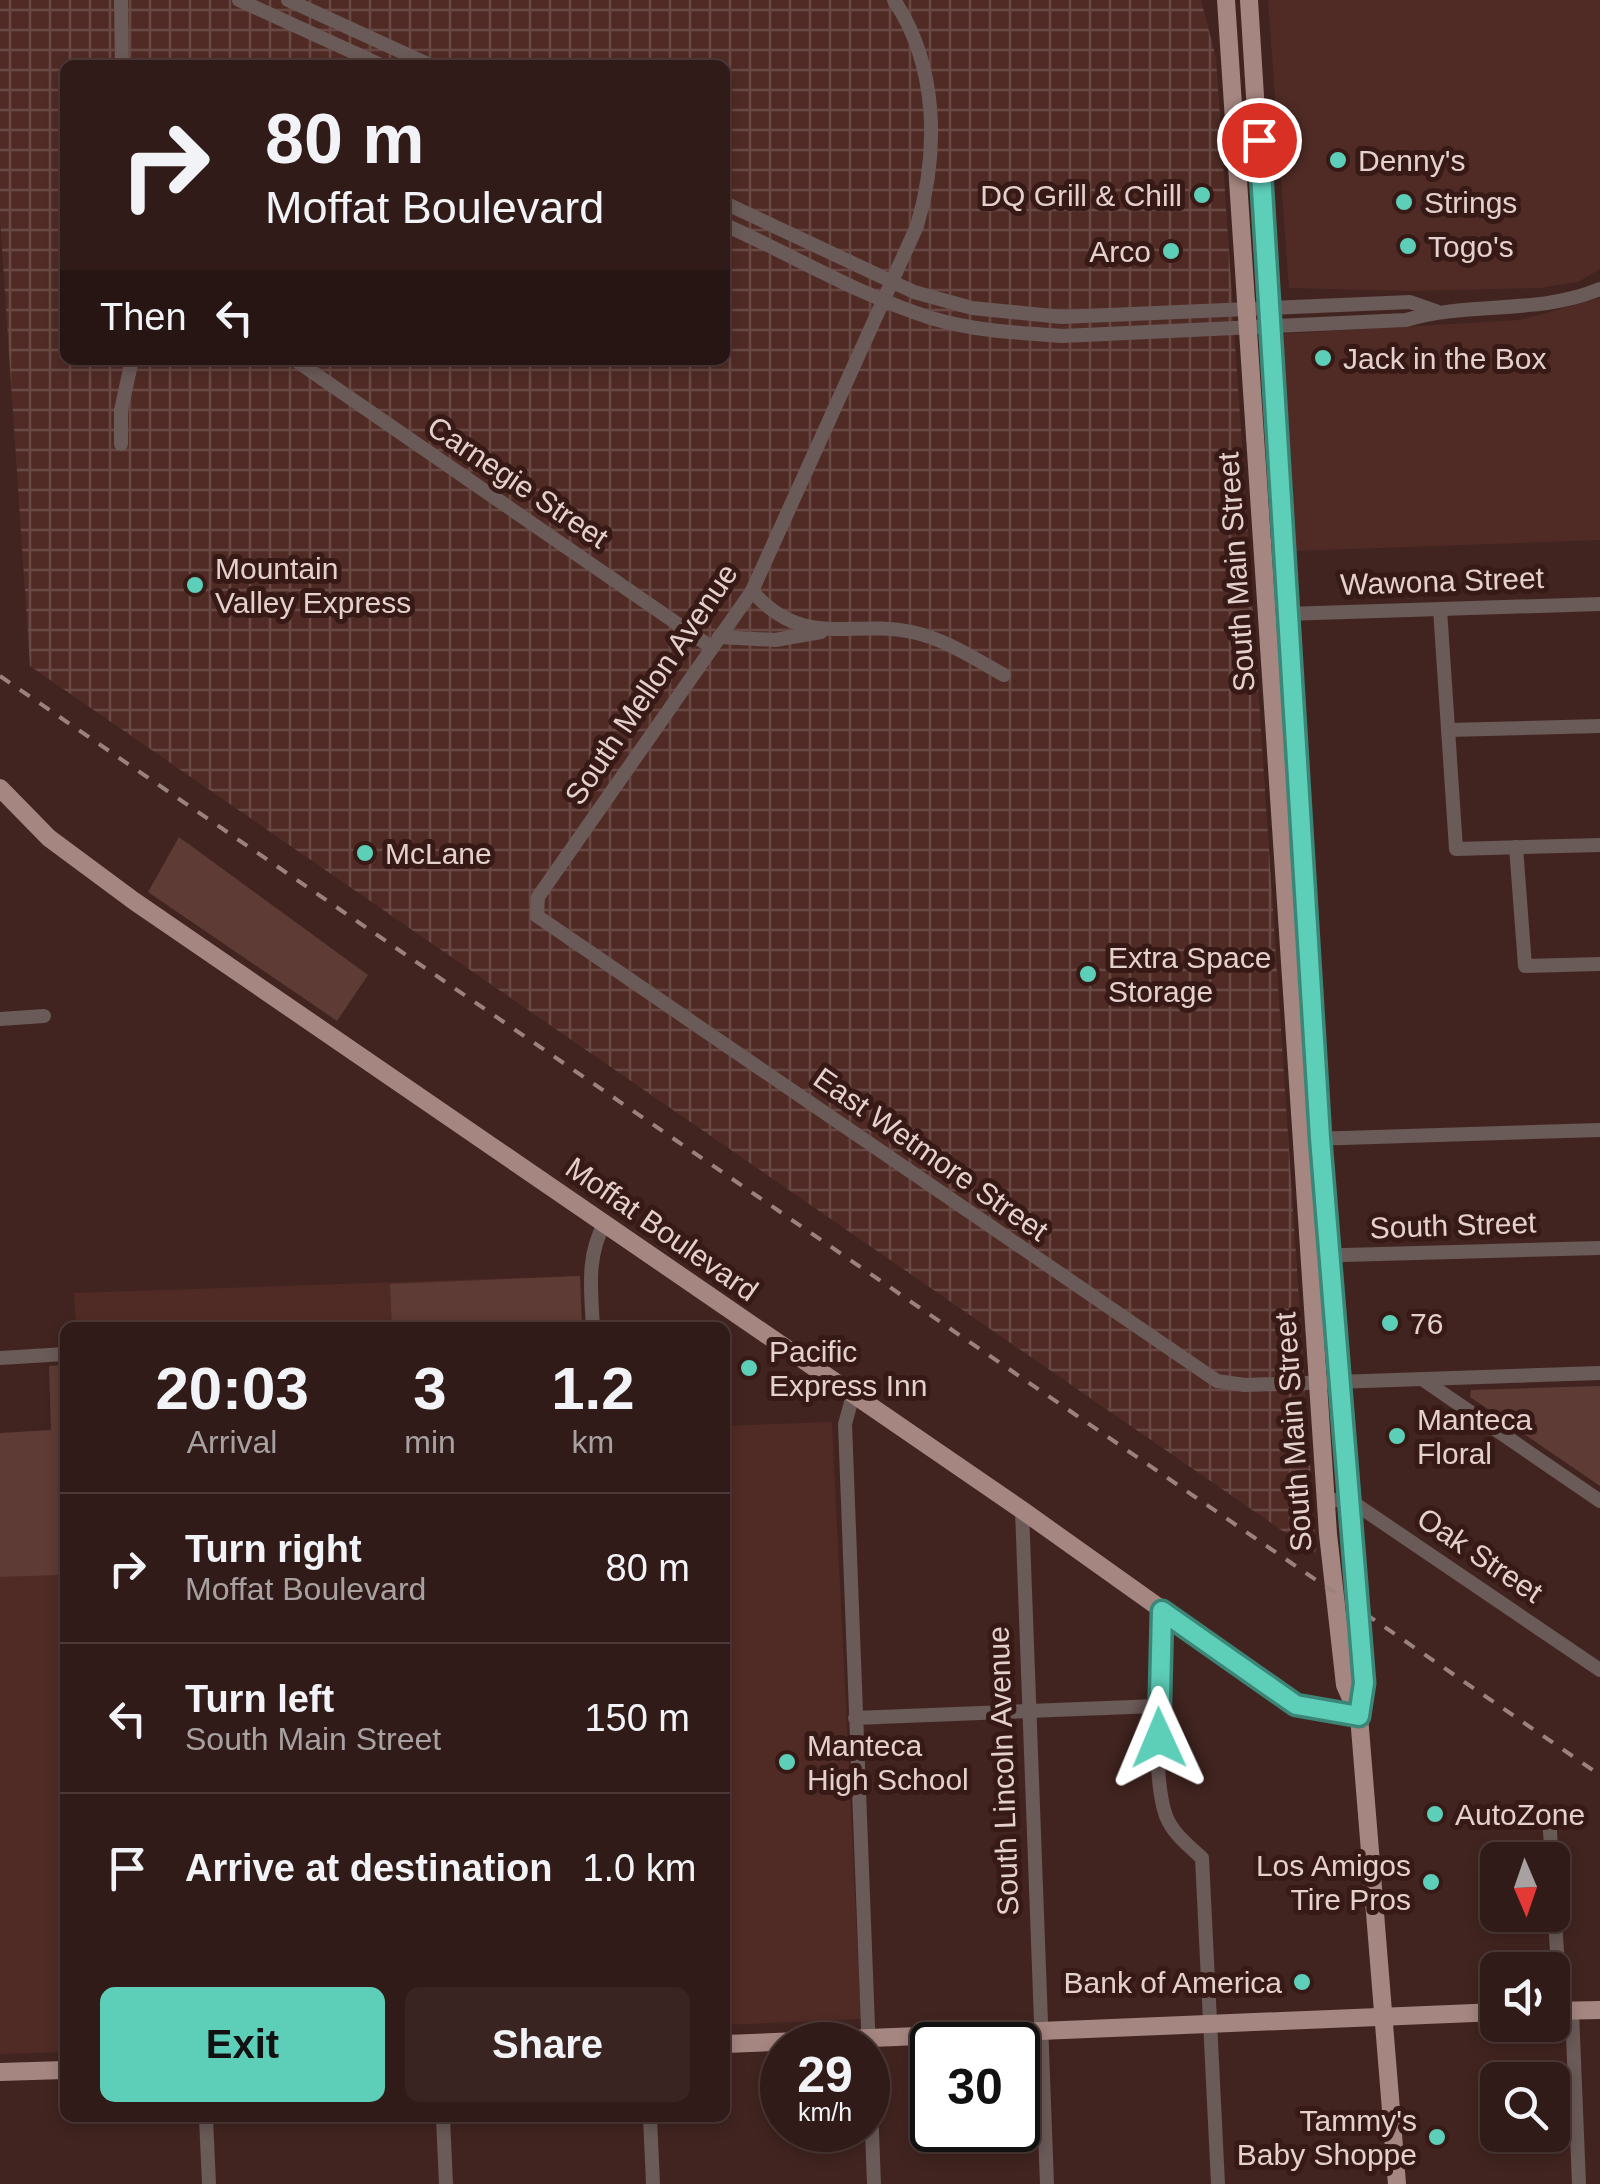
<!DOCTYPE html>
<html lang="en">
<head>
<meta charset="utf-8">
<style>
	body { margin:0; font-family:Arial,sans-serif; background:#392421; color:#f1f3f6; height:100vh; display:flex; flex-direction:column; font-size:38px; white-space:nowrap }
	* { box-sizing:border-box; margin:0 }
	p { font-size:32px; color:#a8a1a2 }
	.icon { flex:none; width:55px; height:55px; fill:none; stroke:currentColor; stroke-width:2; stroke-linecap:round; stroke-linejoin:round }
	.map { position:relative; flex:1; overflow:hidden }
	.sheet { position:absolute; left:60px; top:1322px; width:670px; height:800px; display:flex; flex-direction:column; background:#311b18; border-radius:15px; box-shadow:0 5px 15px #0003,0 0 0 2px #4c3937 }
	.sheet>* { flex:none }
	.guide { position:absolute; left:60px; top:60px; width:670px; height:305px; border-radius:15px; box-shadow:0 5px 15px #0003,0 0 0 2px #4c3937; background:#311b18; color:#f1f3f6; overflow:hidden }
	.needle { width:65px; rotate:178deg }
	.tools { position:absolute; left:1480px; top:1842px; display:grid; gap:20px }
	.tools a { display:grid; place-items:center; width:90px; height:90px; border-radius:15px; background:#311b18; box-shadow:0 5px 15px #0003,0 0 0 2px #4c3937; font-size:50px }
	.speed { position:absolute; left:760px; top:2022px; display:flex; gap:20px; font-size:50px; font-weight:700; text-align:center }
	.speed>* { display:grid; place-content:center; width:130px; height:130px; border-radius:50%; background:#311b18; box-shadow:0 5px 15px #0003,0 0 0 2px #4c3937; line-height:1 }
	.speed small { font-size:25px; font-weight:400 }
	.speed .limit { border:5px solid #111; border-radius:15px; background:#fff; color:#111 }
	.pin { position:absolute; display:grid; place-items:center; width:85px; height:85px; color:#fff; margin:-42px; border:5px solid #fff; border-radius:50%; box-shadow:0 2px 10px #0007 }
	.me { position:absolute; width:110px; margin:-55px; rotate:359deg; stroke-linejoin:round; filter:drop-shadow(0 0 8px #0008) }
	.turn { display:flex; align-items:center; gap:35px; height:210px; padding:0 40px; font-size:45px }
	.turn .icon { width:130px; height:130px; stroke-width:2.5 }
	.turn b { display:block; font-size:70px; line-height:85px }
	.then { display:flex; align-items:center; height:95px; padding:0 40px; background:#0003; gap:20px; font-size:38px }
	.eta { display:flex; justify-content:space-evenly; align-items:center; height:170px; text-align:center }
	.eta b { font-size:60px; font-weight:700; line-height:70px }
	.button { display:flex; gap:20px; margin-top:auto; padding:20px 40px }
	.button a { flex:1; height:115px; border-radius:15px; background:#5dceb8; color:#111; font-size:40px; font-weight:700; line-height:115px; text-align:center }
	.button a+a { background:#392421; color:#f1f3f6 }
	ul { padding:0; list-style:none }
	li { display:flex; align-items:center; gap:30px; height:150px; padding:0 40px; border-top:2px solid #4c3937 }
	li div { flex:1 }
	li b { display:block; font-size:38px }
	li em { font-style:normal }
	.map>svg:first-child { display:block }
</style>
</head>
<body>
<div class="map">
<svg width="1600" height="2184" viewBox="0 0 1600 2184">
	<defs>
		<pattern id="industrial-grid" width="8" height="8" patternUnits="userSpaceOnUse" patternTransform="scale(2.5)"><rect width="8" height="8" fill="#502b26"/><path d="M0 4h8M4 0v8" fill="none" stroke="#694944"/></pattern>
	</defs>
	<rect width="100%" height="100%" fill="#412420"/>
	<!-- built -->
	<g fill="#502b26">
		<path d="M1268,0H1600V269L1578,282L1540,288L1408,291L1289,288Z"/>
		<path d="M1600,298V540L1294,551L1280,334L1520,320Z"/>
		<path d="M580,1276L582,1327H76L74,1293Z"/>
		<path d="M832,1422L861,2019L725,2025V1426Z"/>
		<path d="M65,1575V2052L0,2054V1577Z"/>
	</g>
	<!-- industrial -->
	<path fill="url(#industrial-grid)" fill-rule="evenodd" d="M0,0H1201L1216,58L1316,1554L30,666L0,219ZM65,65H725V360H65Z"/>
	<!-- park -->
	<g fill="#5e3b35">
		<path d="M179,837L368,975L337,1021L148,892Z"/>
		<path d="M580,1276L582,1327H392L390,1284Z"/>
		<path d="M65,1365V1575L0,1577V1433L51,1430L49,1366Z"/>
		<path d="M1600,1386V1486L1470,1397L1471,1390Z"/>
	</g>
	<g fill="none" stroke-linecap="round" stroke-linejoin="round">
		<!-- minor -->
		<g stroke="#6a5a58" stroke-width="14">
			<path d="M121,0L122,65"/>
			<path d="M239,0L381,65"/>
			<path d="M288,0L430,65"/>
			<path d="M894,0C938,66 939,152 917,226L752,591L538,897L537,916L1217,1381L1245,1385L1600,1373"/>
			<path d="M725,203L914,292L972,308L1062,317L1410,302L1436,311"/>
			<path d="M725,225C793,255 860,296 931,318C974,331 1019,333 1063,336L1406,320C1470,301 1539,315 1600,289"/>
			<path d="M295,360L711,647"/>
			<path d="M121,444V410L132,360"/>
			<path d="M752,591C803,650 850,619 912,632C945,639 975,659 1004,675"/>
			<path d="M1440,609L1456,849L1600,845"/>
			<path d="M1285,614L1600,604"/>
			<path d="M719,637L775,640L821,632"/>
			<path d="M1448,730L1600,726"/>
			<path d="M1516,847L1525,966L1600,964"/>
			<path d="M0,1019L44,1016"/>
			<path d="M1311,1139L1600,1130"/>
			<path d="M1308,1256L1600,1248"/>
			<path d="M593,1328C591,1289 586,1257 605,1222"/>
			<path d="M0,1358L65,1354"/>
			<path d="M1422,1379L1600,1501"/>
			<path d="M853,1395L845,1424L874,2184"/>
			<path d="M1326,1501L1348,1499L1600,1670"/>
			<path d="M1022,1510L1047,2184"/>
			<path d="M1162,1611C1160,1661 1150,1772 1166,1816C1173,1834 1189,1846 1202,1858L1218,2184"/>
			<path d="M855,1718L1157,1706"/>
			<path d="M1549,1818L1552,1860"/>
			<path d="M1552,1872L1560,1999L1572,2011L1579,2184"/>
			<path d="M206,2118L209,2184"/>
			<path d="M443,2118L446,2184"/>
			<path d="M650,2118L653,2184"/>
		</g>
		<!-- major -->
		<g stroke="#a58681" stroke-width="18">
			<path d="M1226,0L1328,1534L1345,1685L1359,1716"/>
			<path d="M1249,0L1320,1139L1364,1683L1359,1716L1397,2184"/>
			<path d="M0,788L49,838L134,901L1022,1510L1296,1705L1359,1716"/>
			<path d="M1552,2011L1600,2010"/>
			<path d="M725,2044L1498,2012"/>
			<path d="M0,2072L65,2070"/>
		</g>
		<!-- rail -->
		<path stroke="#9b827f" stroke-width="4" stroke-dasharray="12 12" stroke-linecap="butt" d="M0,676L1600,1775"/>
	</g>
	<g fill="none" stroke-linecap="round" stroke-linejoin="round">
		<!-- route casing -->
		<g stroke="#3c8678" stroke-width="25">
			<path id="route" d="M1159,1738L1162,1611L1296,1705L1359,1716L1364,1683L1320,1138L1259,140"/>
		</g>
		<!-- route -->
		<use href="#route" stroke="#5dceb8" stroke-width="18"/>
	</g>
	<!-- markers -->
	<g fill="#5dceb8" stroke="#371a16" stroke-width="4">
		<circle cx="1338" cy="160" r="10"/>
		<circle cx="1202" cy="195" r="10"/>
		<circle cx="1404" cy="202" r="10"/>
		<circle cx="1408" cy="246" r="10"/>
		<circle cx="1171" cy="251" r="10"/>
		<circle cx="1323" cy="358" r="10"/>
		<circle cx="195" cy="585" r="10"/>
		<circle cx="365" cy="853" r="10"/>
		<circle cx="1088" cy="974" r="10"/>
		<circle cx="1390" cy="1323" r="10"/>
		<circle cx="749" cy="1368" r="10"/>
		<circle cx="1397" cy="1436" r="10"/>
		<circle cx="787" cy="1762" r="10"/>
		<circle cx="1435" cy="1814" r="10"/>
		<circle cx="1431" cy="1882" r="10"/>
		<circle cx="1302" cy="1982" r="10"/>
		<circle cx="1437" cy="2137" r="10"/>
	</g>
	<g text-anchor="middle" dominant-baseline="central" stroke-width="10" stroke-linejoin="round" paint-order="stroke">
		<!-- poi labels -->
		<g font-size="30" fill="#e4d0cd" stroke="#371a16" text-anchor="start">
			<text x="1358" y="160">Denny's</text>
			<text x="1182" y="195" text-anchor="end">DQ Grill &amp; Chill</text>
			<text x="1424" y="202">Strings</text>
			<text x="1428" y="246">Togo's</text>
			<text x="1151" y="251" text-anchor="end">Arco</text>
			<text x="1343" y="358">Jack in the Box</text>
			<text x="215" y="568">Mountain<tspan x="215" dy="34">Valley Express</tspan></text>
			<text x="385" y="853">McLane</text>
			<text x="1108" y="957">Extra Space<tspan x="1108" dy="34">Storage</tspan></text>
			<text x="1410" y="1323">76</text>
			<text x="769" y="1351">Pacific<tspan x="769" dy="34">Express Inn</tspan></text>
			<text x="1417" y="1419">Manteca<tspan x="1417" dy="34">Floral</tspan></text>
			<text x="807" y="1745">Manteca<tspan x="807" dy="34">High School</tspan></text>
			<text x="1455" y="1814">AutoZone</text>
			<text x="1411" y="1865" text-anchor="end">Los Amigos<tspan x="1411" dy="34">Tire Pros</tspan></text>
			<text x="1282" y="1982" text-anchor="end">Bank of America</text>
			<text x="1417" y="2120" text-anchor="end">Tammy's<tspan x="1417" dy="34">Baby Shoppe</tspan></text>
		</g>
		<!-- street labels -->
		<g font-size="30" fill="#e4d0cd" stroke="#371a16">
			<text transform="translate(518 482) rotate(34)">Carnegie Street</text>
			<text transform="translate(1236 572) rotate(-94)">South Main Street</text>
			<text transform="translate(1442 581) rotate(-2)">Wawona Street</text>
			<text transform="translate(651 684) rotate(-56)">South Mellon Avenue</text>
			<text transform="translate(931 1154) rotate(35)">East Wetmore Street</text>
			<text transform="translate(1453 1225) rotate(-2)">South Street</text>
			<text transform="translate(662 1229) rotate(35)">Moffat Boulevard</text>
			<text transform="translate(1293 1432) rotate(-94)">South Main Street</text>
			<text transform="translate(1480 1555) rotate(34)">Oak Street</text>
			<text transform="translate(1003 1771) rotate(-92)">South Lincoln Avenue</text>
		</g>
	</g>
</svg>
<div class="tools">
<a><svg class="needle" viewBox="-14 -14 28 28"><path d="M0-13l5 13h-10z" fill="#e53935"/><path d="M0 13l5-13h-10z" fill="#a8a1a2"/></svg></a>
<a><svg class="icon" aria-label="sound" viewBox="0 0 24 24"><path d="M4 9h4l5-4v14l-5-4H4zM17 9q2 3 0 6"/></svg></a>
<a><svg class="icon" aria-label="search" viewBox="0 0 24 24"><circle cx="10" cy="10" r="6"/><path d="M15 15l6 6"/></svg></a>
</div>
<div class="speed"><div>29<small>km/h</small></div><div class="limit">30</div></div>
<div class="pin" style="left:1259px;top:140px;background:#d93025"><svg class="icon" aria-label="arrive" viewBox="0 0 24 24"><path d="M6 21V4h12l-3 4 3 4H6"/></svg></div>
<svg class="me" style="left:1159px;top:1738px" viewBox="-20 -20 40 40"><path d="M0-17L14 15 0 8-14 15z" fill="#5dceb8" stroke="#fff" stroke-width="4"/></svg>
<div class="guide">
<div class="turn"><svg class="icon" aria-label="right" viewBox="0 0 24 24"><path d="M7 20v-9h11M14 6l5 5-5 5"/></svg><div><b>80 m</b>Moffat Boulevard</div></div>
<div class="then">Then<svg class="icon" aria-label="left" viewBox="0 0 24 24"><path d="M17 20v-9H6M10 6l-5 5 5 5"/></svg></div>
</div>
<section class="sheet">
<div class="eta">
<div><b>20:03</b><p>Arrival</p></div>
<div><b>3</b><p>min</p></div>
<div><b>1.2</b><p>km</p></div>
</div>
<ul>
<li><svg class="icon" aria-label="right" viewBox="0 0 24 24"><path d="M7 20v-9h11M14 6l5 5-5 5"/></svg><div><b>Turn right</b><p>Moffat Boulevard</p></div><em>80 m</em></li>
<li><svg class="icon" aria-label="left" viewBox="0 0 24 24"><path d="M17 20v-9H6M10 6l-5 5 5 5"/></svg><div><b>Turn left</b><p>South Main Street</p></div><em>150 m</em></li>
<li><svg class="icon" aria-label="arrive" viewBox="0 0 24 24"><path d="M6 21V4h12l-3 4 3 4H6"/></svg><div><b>Arrive at destination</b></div><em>1.0 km</em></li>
</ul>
<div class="button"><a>Exit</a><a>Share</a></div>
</section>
</div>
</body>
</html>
